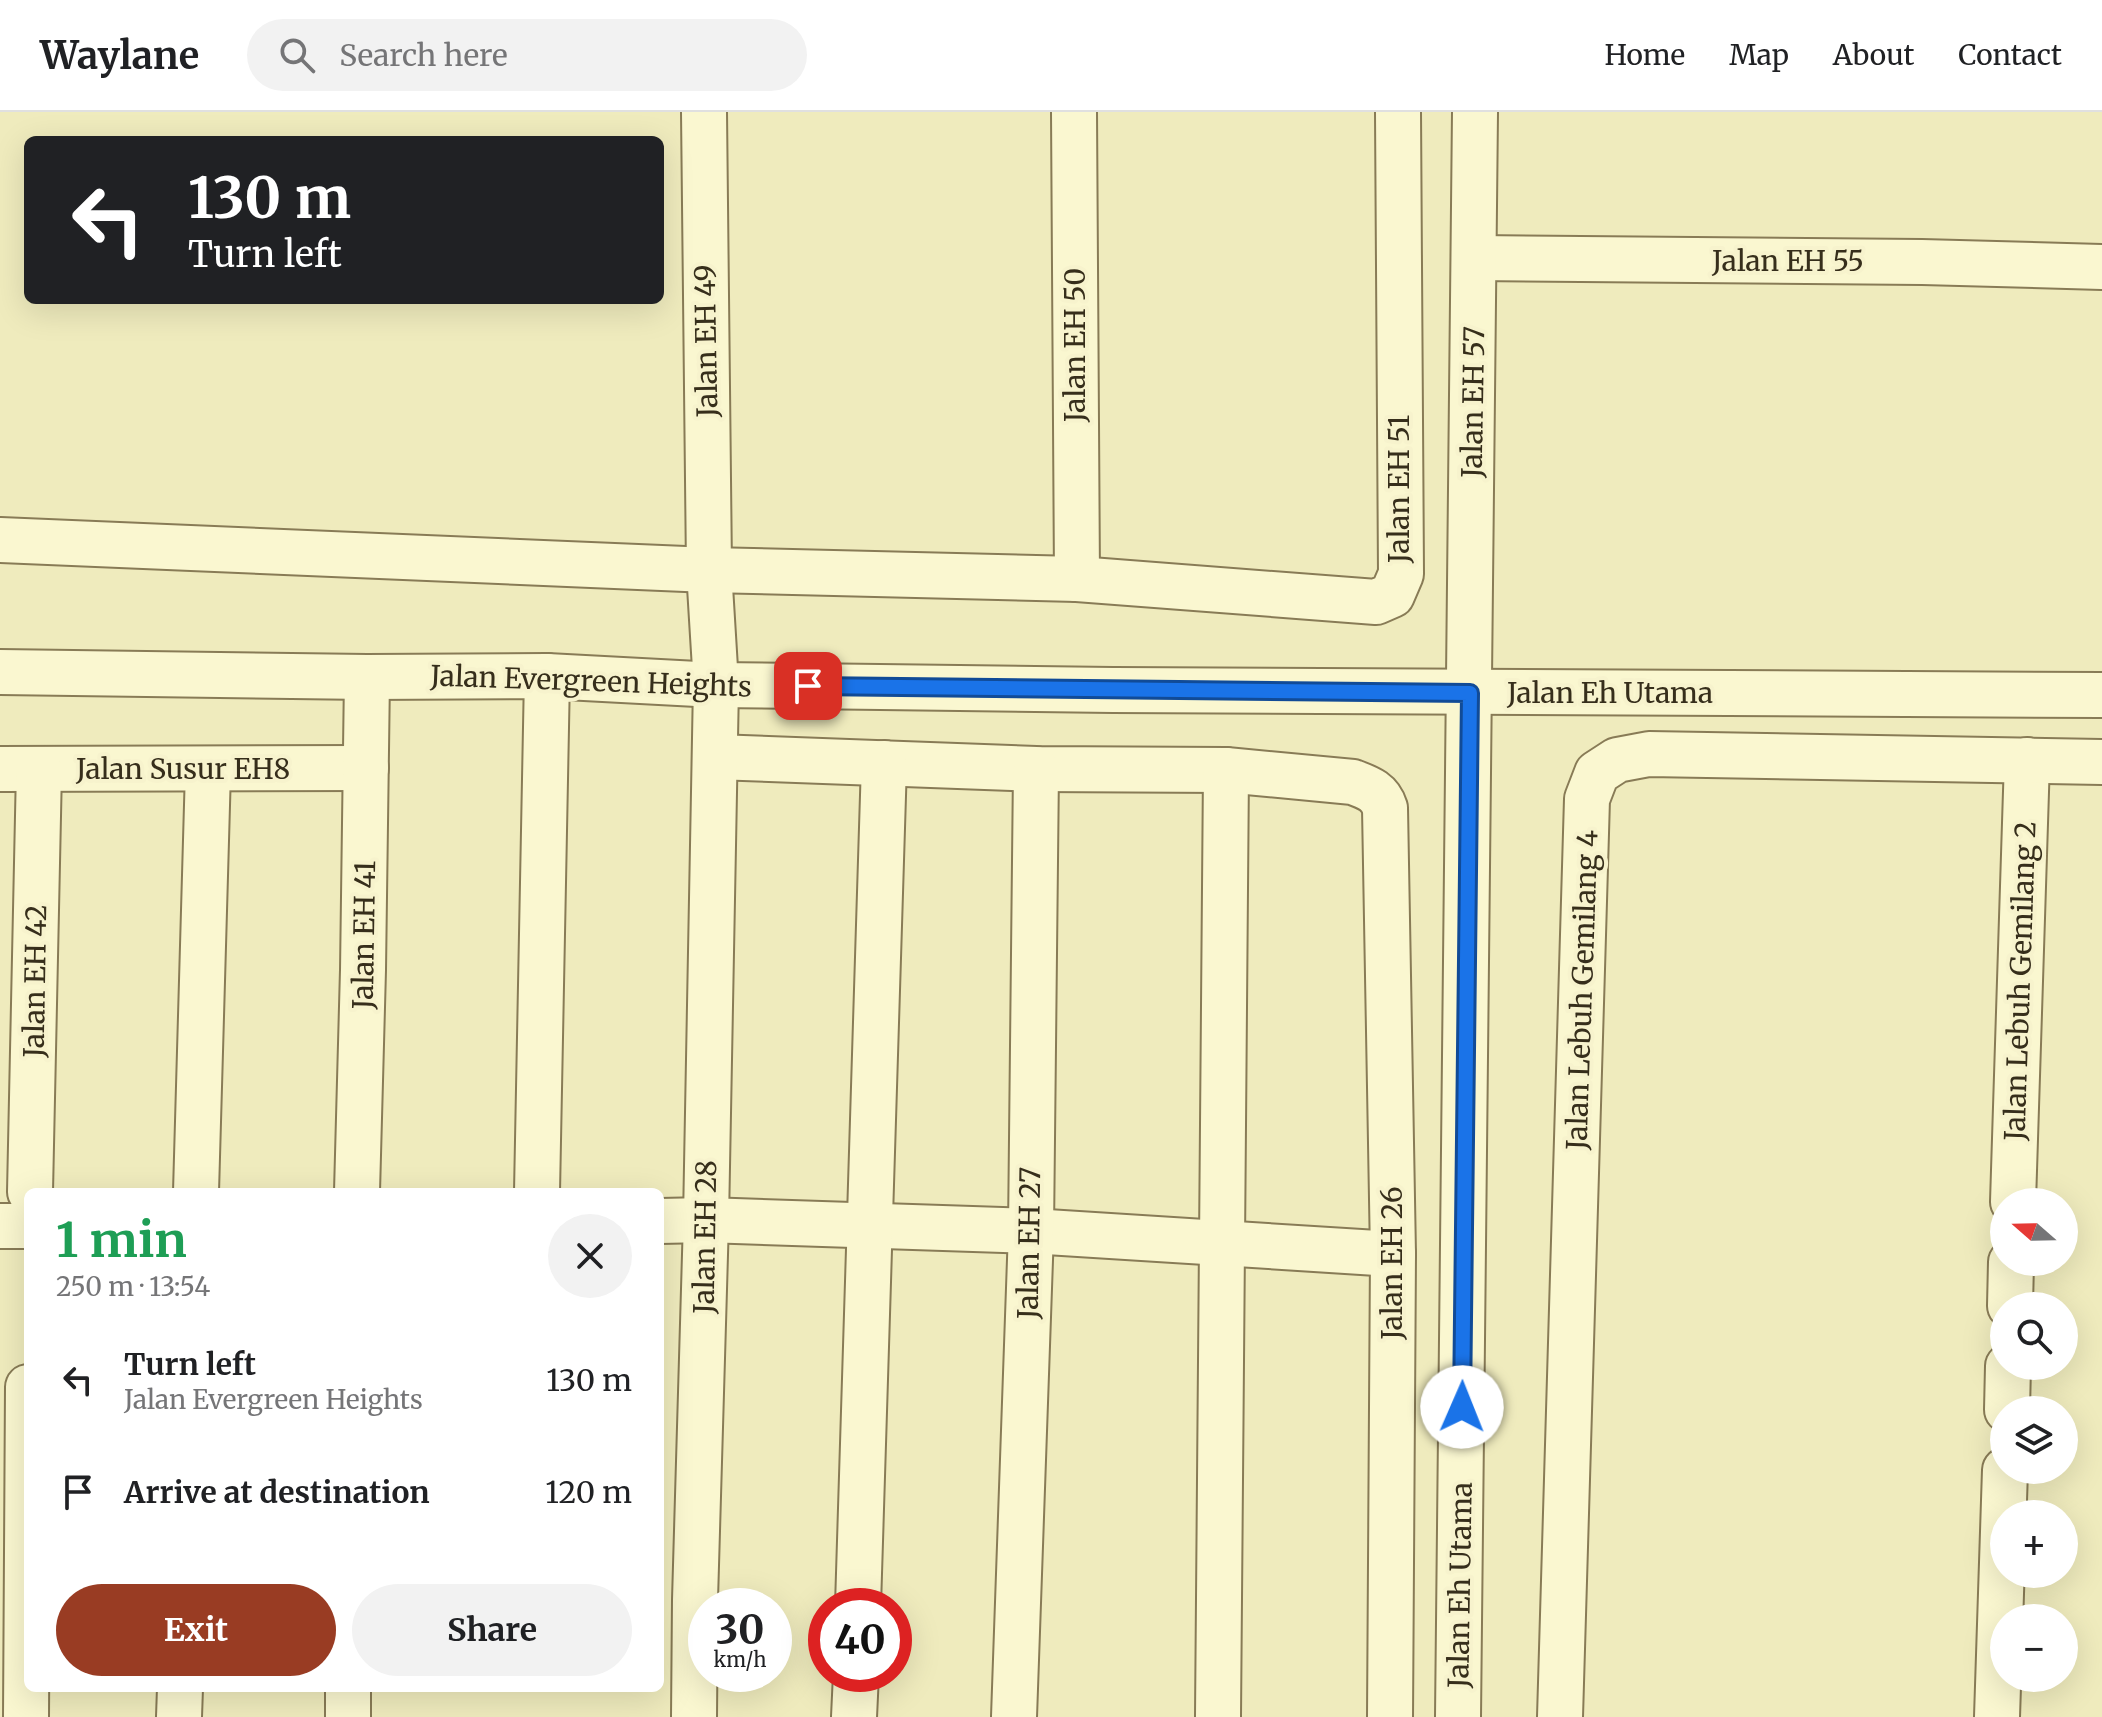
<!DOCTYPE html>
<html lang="en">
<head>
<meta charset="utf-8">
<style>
	body { margin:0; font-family:Merriweather,serif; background:#f2f2f2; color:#202124; height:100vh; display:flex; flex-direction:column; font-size:30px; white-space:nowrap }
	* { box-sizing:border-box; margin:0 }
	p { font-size:26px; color:#757577 }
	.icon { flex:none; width:44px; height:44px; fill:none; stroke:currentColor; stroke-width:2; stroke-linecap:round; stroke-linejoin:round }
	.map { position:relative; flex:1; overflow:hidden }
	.side { position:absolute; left:24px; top:1076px; width:640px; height:504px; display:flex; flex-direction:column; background:#fff; border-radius:12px; box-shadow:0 8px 32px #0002 }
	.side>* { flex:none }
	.hud { position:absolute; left:24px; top:24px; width:640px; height:168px; border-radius:12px; box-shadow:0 8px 32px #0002; background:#202124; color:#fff; overflow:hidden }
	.needle { width:52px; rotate:290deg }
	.buttons { position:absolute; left:1990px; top:1076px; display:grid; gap:16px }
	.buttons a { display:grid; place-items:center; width:88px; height:88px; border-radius:50%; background:#fff; box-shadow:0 8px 32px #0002; font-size:40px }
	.speed { position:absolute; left:688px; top:1476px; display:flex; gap:16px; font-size:40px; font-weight:700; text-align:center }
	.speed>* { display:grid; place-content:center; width:104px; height:104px; border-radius:50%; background:#fff; box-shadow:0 8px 32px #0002; line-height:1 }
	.speed small { font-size:20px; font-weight:400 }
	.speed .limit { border:12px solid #d22; background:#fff; color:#111 }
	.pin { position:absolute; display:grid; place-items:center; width:68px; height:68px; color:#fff; margin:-34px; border-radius:16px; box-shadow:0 4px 12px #0006 }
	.me { position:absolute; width:88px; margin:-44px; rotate:1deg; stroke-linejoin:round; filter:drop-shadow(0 0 6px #0008) }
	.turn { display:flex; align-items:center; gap:28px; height:168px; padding:0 32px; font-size:36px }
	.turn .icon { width:104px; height:104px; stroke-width:2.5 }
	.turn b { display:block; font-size:56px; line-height:68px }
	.round { display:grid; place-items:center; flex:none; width:84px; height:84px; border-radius:42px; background:#f2f2f2 }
	.head { display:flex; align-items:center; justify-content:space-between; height:136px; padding:0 32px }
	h1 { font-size:48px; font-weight:700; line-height:60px; color:#1e9e55 }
	.primary-button { display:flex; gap:16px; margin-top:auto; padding:16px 32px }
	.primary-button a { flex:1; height:92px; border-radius:48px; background:#993c23; color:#fff; font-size:32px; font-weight:700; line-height:92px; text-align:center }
	.primary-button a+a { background:#f2f2f2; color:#202124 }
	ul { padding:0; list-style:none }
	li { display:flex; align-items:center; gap:24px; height:112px; padding:0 32px }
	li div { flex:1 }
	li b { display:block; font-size:30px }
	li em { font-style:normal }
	header { display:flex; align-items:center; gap:48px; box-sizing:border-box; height:112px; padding:0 40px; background:#fff; border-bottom:2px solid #e0e0e0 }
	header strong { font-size:38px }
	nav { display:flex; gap:44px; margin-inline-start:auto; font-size:28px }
	.search { width:560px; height:72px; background:#f2f2f2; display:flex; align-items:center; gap:20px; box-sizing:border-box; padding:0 28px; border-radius:44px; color:#757577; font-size:30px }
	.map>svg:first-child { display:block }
</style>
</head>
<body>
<header>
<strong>Waylane</strong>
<div class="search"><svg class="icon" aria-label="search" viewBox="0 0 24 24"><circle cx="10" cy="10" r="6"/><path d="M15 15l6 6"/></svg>Search here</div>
<nav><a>Home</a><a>Map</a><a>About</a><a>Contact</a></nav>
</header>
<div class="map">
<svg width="2102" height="1605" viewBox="0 0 2102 1605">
	<rect width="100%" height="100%" fill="#efebbd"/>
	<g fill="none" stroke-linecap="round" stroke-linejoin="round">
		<!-- minor casing -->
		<g stroke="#887b56" stroke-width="48">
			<g id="minor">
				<path d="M1074,0L1077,467"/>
				<path d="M1475,146L1922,150L2102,155"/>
				<path d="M0,428L709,458L1077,467L1376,490L1392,483L1401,462L1398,0"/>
				<path d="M0,560L367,565L547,564L716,573L1113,578L2102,583"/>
				<path d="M715,645L1036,657L1226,658L1353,670C1369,676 1380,680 1385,696L1393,1142L1390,1605"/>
				<path d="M0,657L366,656"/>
				<path d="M30,1080L39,657"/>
				<path d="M196,1080L208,658"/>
				<path d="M357,1080L363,858L367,565"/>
				<path d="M537,1080L547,564"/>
				<path d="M2013,1090L2027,648"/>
				<path d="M660,1109L706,1108L1031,1119L1393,1142"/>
				<path d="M0,1114H28"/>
				<path d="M2010,1194L2011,1150"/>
				<path d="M2007,1298L2008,1254"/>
				<path d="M858,1494L884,651"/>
				<path d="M26,1605L28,1275"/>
				<path d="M179,1605L180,1576"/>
				<path d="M348,1605V1576"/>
				<path d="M694,1605L695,1488L706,1108L716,573L709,458L704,0"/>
				<path d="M854,1605L856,1562"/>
				<path d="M1014,1605L1031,1119L1036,657"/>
				<path d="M1218,1605L1226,658"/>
				<path d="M1458,1605L1475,0"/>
				<path d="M1560,1605L1587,687L1597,661L1617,648L1649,642L2102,650"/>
				<path d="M1997,1605L2005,1358"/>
			</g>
		</g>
		<!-- minor -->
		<use href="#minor" stroke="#faf7d0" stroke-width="44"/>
	</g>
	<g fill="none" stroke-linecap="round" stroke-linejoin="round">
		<!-- route casing -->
		<g stroke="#114b97" stroke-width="20">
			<path id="route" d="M808,574L1470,581L1462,1295"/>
		</g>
		<!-- route -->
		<use href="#route" stroke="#1a73e8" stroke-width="14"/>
	</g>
	<g text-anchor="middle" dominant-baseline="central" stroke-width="8" stroke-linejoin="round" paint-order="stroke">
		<!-- street labels -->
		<g font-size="28" fill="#362e1b" stroke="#f7f3cd">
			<text x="1788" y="149">Jalan EH 55</text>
			<text transform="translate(706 229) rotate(-91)">Jalan EH 49</text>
			<text transform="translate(1075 233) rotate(-90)">Jalan EH 50</text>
			<text transform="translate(1473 290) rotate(-89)">Jalan EH 57</text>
			<text transform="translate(1399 377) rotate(-90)">Jalan EH 51</text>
			<text transform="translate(591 569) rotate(2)">Jalan Evergreen Heights</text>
			<text x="1610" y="581">Jalan Eh Utama</text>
			<text x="183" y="657">Jalan Susur EH8</text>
			<text transform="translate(364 823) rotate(-89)">Jalan EH 41</text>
			<text transform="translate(35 869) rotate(-89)">Jalan EH 42</text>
			<text transform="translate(2020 869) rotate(-88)">Jalan Lebuh Gemilang 2</text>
			<text transform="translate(1582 878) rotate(-88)">Jalan Lebuh Gemilang 4</text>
			<text transform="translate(705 1125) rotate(-89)">Jalan EH 28</text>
			<text transform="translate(1029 1131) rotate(-89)">Jalan EH 27</text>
			<text transform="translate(1392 1151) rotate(-90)">Jalan EH 26</text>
			<text transform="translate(1460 1473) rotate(-89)">Jalan Eh Utama</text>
		</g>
	</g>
</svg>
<div class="buttons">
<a><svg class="needle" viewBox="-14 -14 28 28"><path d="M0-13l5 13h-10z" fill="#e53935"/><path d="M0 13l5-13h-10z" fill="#757577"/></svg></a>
<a><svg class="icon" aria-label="search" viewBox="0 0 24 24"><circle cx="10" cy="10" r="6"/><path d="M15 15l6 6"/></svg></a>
<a><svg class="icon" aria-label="layers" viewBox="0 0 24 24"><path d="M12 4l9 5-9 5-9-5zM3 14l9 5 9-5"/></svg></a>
<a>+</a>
<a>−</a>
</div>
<div class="speed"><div>30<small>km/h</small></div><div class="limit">40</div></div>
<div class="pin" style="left:808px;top:574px;background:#d93025"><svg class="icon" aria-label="arrive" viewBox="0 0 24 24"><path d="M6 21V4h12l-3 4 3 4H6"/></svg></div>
<svg class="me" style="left:1462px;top:1295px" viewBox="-20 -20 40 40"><circle r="19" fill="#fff"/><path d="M0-13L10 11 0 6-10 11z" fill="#1a73e8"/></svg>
<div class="hud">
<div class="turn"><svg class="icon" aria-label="left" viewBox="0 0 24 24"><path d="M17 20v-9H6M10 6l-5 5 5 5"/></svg><div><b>130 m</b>Turn left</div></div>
</div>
<section class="side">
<div class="head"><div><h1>1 min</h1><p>250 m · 13:54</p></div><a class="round"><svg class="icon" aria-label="close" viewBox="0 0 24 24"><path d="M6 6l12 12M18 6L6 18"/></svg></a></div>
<ul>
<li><svg class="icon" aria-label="left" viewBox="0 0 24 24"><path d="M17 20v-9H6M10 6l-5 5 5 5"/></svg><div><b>Turn left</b><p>Jalan Evergreen Heights</p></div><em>130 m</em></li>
<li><svg class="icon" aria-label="arrive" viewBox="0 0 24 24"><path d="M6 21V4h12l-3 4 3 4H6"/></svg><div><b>Arrive at destination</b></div><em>120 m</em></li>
</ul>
<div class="primary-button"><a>Exit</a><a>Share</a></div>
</section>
</div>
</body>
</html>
